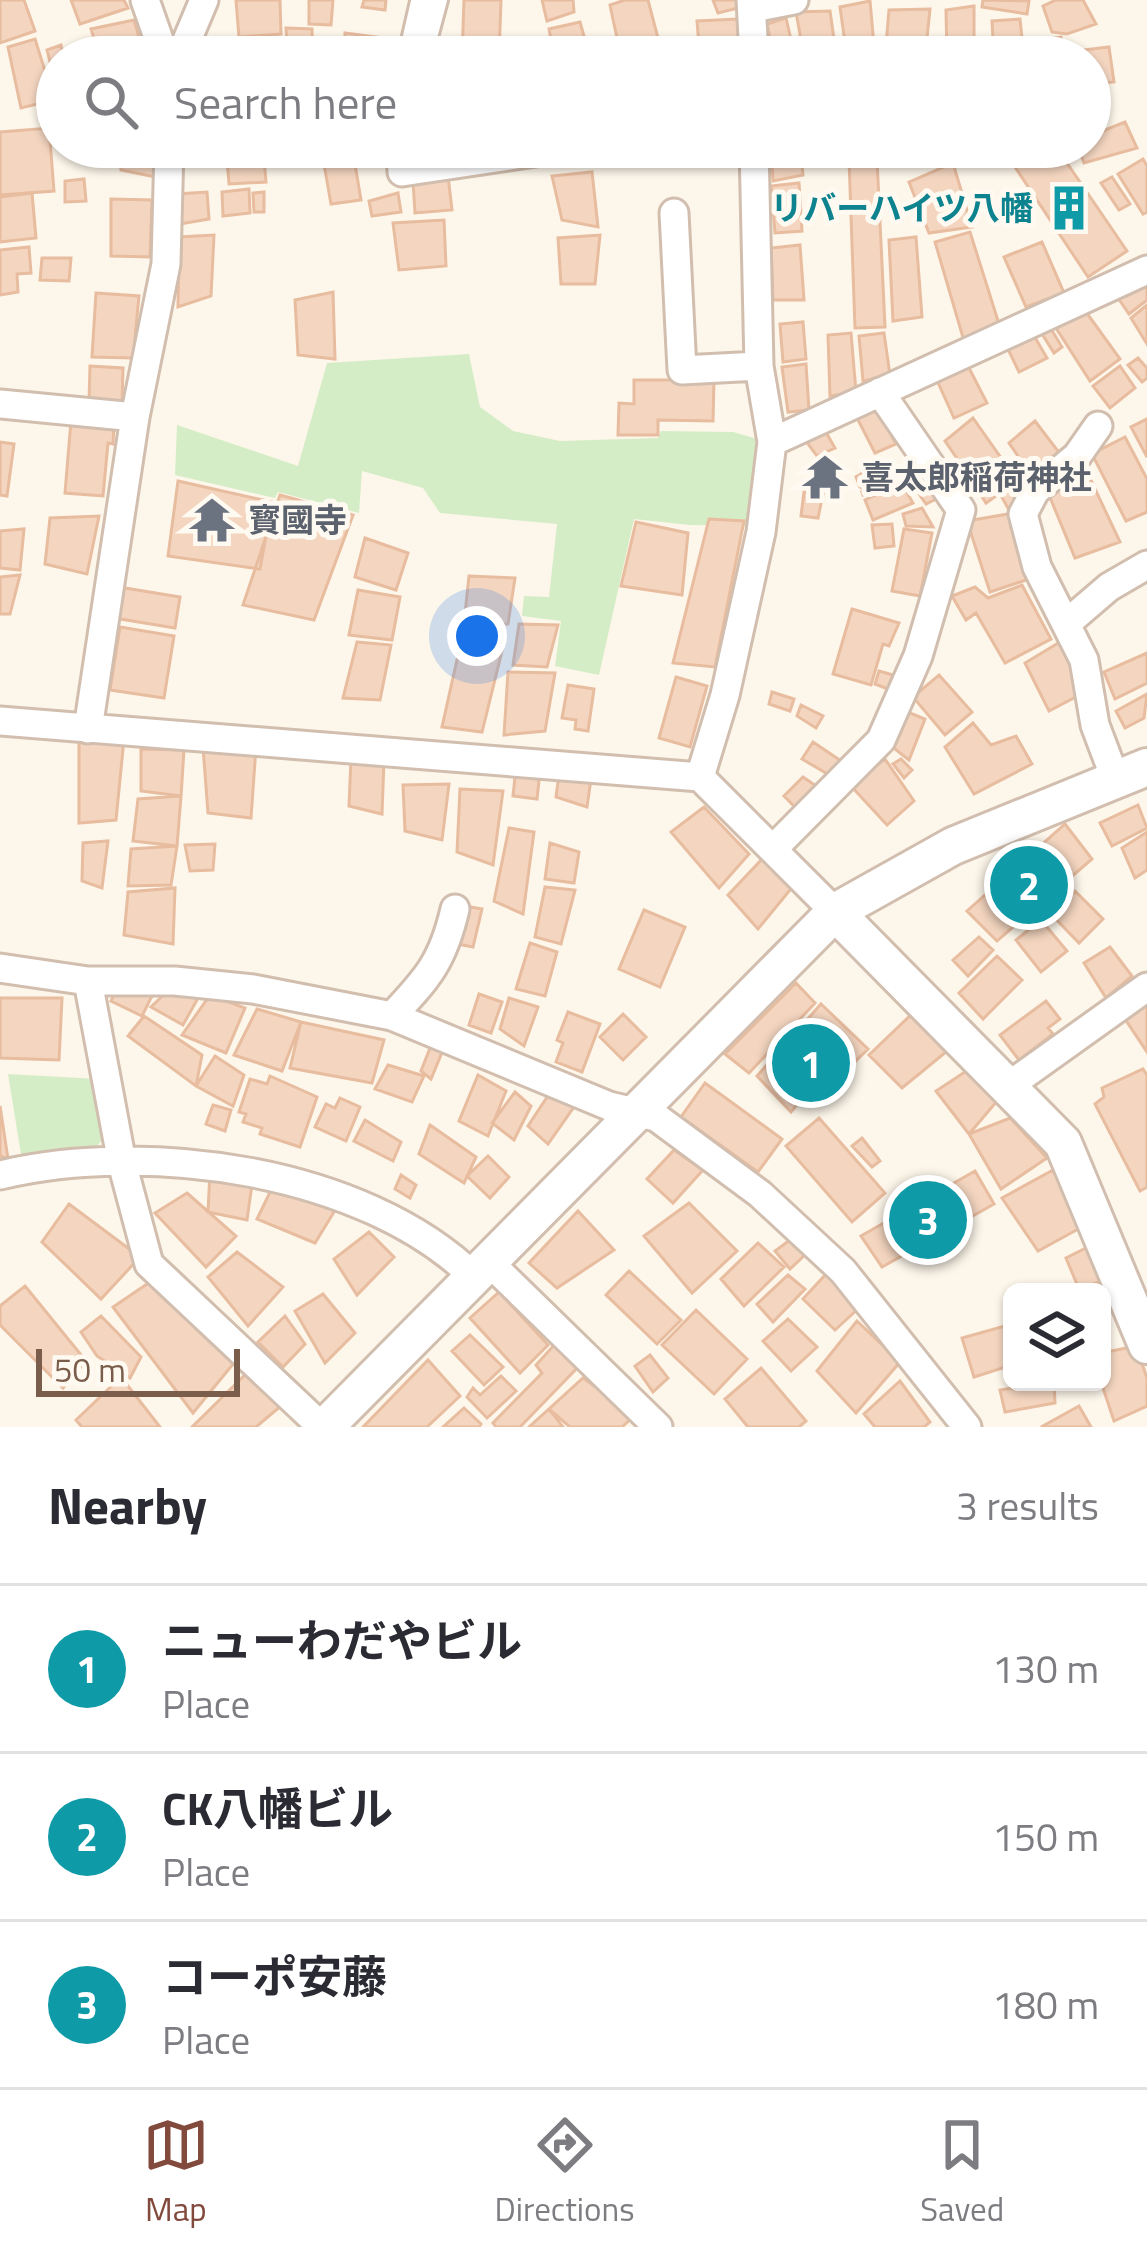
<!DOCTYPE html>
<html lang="en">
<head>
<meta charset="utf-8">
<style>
	:root { --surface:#fff; --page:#f7f7f7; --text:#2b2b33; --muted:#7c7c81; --line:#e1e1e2; --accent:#824a3d }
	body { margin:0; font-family:"Titillium Web","Noto Sans JP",sans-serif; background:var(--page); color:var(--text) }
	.controls { position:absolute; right:36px; bottom:36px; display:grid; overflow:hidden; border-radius:18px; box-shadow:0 3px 9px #0004 }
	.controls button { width:108px; height:108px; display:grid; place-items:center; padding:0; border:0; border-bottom:3px solid var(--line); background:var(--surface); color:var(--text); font:60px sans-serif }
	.scale { position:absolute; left:36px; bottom:30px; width:204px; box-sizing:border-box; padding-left:12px; border:6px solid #7b5d4b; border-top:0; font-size:33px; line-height:42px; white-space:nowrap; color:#7b5d4b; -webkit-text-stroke:9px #fffaf1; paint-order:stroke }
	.you { position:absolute; left:477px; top:636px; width:42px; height:42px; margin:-30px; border:9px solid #fff; border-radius:50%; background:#1a73e8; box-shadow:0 0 0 18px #1a73e833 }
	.badge { display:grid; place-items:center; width:78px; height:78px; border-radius:50%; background:var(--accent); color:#fff; font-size:39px; font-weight:700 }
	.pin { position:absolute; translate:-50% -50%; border:6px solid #fff; box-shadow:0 3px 12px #0006 }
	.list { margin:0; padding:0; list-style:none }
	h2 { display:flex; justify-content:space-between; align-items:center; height:156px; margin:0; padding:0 48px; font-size:51px }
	h2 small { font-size:39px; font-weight:400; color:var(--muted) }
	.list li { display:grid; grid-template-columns:78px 1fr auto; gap:36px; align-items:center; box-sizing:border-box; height:168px; padding:0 48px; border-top:3px solid var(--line) }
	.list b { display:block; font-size:45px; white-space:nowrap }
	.list p { margin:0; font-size:39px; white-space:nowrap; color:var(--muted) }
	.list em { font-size:39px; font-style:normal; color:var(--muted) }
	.icon { flex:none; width:66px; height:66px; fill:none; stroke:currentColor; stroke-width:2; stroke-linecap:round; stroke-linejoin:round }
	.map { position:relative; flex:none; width:1147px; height:1427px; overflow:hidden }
	.search { position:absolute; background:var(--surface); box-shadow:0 3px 9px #0004; left:36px; right:36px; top:36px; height:132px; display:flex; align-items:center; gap:30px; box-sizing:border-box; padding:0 42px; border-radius:66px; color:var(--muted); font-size:45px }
	.sheet { height:660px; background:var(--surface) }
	nav { display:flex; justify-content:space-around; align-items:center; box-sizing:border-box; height:168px; border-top:3px solid var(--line); background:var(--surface); font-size:33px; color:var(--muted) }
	nav a { display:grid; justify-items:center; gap:6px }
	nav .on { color:var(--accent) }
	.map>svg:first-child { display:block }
</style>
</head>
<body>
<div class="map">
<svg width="1147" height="1427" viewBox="0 0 1147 1427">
	<rect width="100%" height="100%" fill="#fdf6ea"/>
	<path fill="#d5edc6" d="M469,354L480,407L513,431L560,441L658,438L661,431L733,432L761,440L751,526L690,525L634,519L599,675L555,666L561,621L522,616L524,596L549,597L557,524L440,513L423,488L362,471L359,513L278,492L275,498L175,475L177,425L298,466L327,363Z
		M8,1074L98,1079L106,1135L93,1151L21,1154Z"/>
	<path fill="#f4d6c0" stroke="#e8bc9f" stroke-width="3" d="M0,0H24L35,31L0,43Z
		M71,0H124L128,8L80,24Z
		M236,0H280L281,34L239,37Z
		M309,0H333L331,25L309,24Z
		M364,0H386L385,10L362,7Z
		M464,0H501L499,57H462Z
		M542,0H573L574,12L547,21Z
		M625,0H648L663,57H621L610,5Z
		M713,0H739L742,7L718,13Z
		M983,0L1029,1L1027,14L982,7Z
		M1056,0H1083L1096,24L1067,34L1052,32L1043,6Z
		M870,1L875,56L847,57L840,7Z
		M974,6V57H947L946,10Z
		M930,9L925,57H885L889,10Z
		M830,11L836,53L804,57L796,12Z
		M786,18L795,57H774L767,24Z
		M738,19L741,57H700L697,21Z
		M1020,19L1024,57H994L992,21Z
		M134,20L145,57H100L91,29Z
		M580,22L587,47L554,56L549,29Z
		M286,28L312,29L313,57H288Z
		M345,33L392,39V57H344Z
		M1061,37L1064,57H1035L1033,42Z
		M35,39L54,100L21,108L8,47Z
		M61,45L64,57H57V89L47,50Z
		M1109,47L1114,82L1090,84V57H1084L1083,50Z
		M1095,100L1099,128L1090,130V101Z
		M1125,122L1137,148L1084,163L1078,147H1090V136Z
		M49,128L54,191L0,195V132Z
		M119,147H162L160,178L121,170Z
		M179,147H204L205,166H179Z
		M226,147H263L266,182L229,184Z
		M771,147H800L803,175L773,181Z
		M864,147H894V150L864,153Z
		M1037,147H1056L1127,251L1088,277L1013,164Z
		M354,158L361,200L331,204L324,164Z
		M849,159H877L885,327L855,328Z
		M1143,159L1147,166V212L1143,214L1118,174Z
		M953,163L972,227L929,233L909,182Z
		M592,172L598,227L562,220L552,176Z
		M448,176L452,210L415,213L413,181Z
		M1112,177L1130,204L1119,210L1101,183Z
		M84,179L86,201L65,202V181Z
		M799,183L802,231L775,233L771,186Z
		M249,189L250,213L223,216L222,192Z
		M207,192L209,219L180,224L177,194Z
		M264,192V212H254L253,193Z
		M32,193L36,238L0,242V197Z
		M398,193L401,212L372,216L369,201Z
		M111,199L152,200L150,257L111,256Z
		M444,220L446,266L399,270L393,223Z
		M970,232L999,324L964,341L935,242Z
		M214,235L211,296L178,307L179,237Z
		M600,235L595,284H561L558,238Z
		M916,237L922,317L893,321L889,240Z
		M1042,242L1064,293L1026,307L1004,257Z
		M800,245L804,300H773L771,248Z
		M29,247L31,273L17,274L18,292L0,295V250Z
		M42,258H71L69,281L40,280Z
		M1147,283V300L1129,314L1116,295Z
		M333,292L335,359L298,355L295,300Z
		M96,293L139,296L133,358L92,357Z
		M1147,305V344L1131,318Z
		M1086,312L1120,359L1090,381L1056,328Z
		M803,322L806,359L783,362L780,324Z
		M1048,324L1062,347L1054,353L1039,329Z
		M851,333L856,392L830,396L828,335Z
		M884,333L890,375L863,381L859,336Z
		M1033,334L1047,358L1019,372L1006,345Z
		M1138,358L1147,368V378L1142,382L1128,365Z
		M806,364L809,410L788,412L782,367Z
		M90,366L123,368L122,403H89Z
		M968,366L987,403L954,418L936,378Z
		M1120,366L1135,388L1110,408L1093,386Z
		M634,380H714L713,421L658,420V435H618L619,403L634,404Z
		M876,407L896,444L875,453L856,416Z
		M973,418L1006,465L976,486L945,441Z
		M1147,419V457L1131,427Z
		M71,421L114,425L113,444L108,443L103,496L65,493Z
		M1035,421L1064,459L1036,482L1009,443Z
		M823,427L835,448L817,456L802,436Z
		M1125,437L1147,479V512L1126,521L1092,454Z
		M0,442L14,444L7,496L0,495Z
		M1012,469L1029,493L1009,510L994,483Z
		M866,471L874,490L863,495L856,477Z
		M926,471L944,495L926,504L910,481Z
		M1088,474L1120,542L1075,558L1049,495Z
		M178,481L272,502L260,569L168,556Z
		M901,483L913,503L873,520L865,500Z
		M988,485L996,496L986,503L979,492Z
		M804,492L823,494L818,518L801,516Z
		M280,495L353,515L314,620L243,605Z
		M922,508L933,527L906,526L903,514Z
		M1008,514L1032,578L990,592L967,521Z
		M99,516L87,574L45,564L50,518Z
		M709,519L744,521L715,667L673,663Z
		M636,522L688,533L682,595L621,586Z
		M892,524L894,546L875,548L872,525Z
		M24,529L20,570L0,568V531Z
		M904,529L932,533L920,596L892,591Z
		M365,538L408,553L396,590L355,577Z
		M20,575L10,614H0V577Z
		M469,576L515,578L508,624L464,623Z
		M1022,585L1051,639L1005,663L976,613L966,620L952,596L975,587L988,598Z
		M119,587L180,597L175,628L114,618Z
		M358,590L400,597L392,640L349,635Z
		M852,609L899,623L889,646L883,644L871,685L833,674Z
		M519,624L558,625L547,667L513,665Z
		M120,627L174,636L164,698L110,690Z
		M505,639L482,732L442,727L461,642Z
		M1065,639L1085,692L1049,711L1025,663Z
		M357,642L391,645L380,700L343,698Z
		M1147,653V683L1115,699L1104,672Z
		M879,671L893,675L888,689L875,684Z
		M508,672L555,673L545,731L504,735Z
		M939,675L972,712L945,735L913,697Z
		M676,677L707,686L690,747L659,738Z
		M568,685L594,689L588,731L575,729L576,720L562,718Z
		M772,692L794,699L790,711L769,704Z
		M1147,694L1144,718L1125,728L1116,711Z
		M801,705L823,716L816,728L797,716Z
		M905,711L925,719L909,760L890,745Z
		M973,723L991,745L1016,736L1032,764L974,794L945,747Z
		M79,738L124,739L116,820L79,823Z
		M813,742L841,761L831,776L802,759Z
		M203,747H256L251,818L208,813Z
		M141,749L184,750L181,796L141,791Z
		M351,758L384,760L382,814L349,806Z
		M885,759L914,801L887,825L850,785Z
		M901,759L912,770L904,778L893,764Z
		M560,767L592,772L587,807L556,797Z
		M516,768L540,771L537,799L513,796Z
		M803,777L819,788L798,810L784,796Z
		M449,784L442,840L405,831L403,785Z
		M460,789L503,791L493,865L457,852Z
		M181,796L177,846L133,841L138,799Z
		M1138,805L1147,828L1112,846L1100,823Z
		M704,807L749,854L719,888L671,832Z
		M1065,824L1092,859L997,941L967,911Z
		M509,828L534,832L523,914L494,901Z
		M1147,832V870L1135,878L1122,848Z
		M108,841L102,888L82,881L83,843Z
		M550,843L579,852L574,883L545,879Z
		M215,844L213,870L190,871L185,845Z
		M177,846L171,885L128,886L131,849Z
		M765,856L794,885L758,929L728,895Z
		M545,887L575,890L561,944L535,937Z
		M175,888L173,944L124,935L128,892Z
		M1075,891L1103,919L1079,943L1051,914Z
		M459,905L482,909L473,947L452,943Z
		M644,910L685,927L660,987L619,969Z
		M1041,920L1067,951L1041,972L1016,940Z
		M979,937L993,950L968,976L953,960Z
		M530,943L557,952L545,996L516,989Z
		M1110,947L1132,976L1106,998L1084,963Z
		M997,956L1022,980L983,1019L959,993Z
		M796,983L815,1003L749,1073L725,1054Z
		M174,985L198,998L183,1025L151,1007Z
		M117,988L153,994L142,1016L111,1001Z
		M479,994L502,1002L491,1033L469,1025Z
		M210,995L245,1008L226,1053L182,1035Z
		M1147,996V1052L1121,1013Z
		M0,998H62L59,1060L0,1058Z
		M509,998L538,1007L524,1046L500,1029Z
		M1046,1001L1060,1019L1048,1028L1053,1034L1019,1060L1000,1035Z
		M821,1004L868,1049L829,1087L820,1077L791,1112L757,1076Z
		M257,1009L301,1022L282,1071L234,1055Z
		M917,1009L952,1047L902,1088L869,1055Z
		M568,1012L600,1024L582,1072L556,1062L563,1043L557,1040Z
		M623,1014L646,1037L623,1060L600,1037Z
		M144,1016L202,1055L196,1086L128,1036Z
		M301,1022L384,1040L372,1083L290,1068Z
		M432,1043L443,1050L431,1079L421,1071Z
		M215,1056L244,1075L233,1106L196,1086Z
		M977,1064L1003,1094L969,1134L936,1091Z
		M388,1065L424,1076L412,1102L375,1089Z
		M1143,1069L1147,1075V1187L1140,1191L1095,1104L1104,1097L1102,1088Z
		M478,1075L506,1091L488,1136L459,1121Z
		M270,1076L317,1097L300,1147L260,1134L262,1128L243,1122L246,1114L239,1112L250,1079L267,1084Z
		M705,1083L782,1139L758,1172L681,1117Z
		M553,1088L576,1104L548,1144L528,1126Z
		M515,1092L531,1106L514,1140L492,1123Z
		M340,1098L360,1107L346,1141L315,1127L326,1104L335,1108Z
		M213,1105L231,1110L225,1131L206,1124Z
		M0,1106L8,1159L0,1156Z
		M819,1118L885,1193L852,1222L786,1146Z
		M1010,1118L1047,1158L1001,1189L969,1134Z
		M365,1120L401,1142L393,1161L354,1141Z
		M430,1125L476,1157L464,1183L419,1154Z
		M862,1138L880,1161L872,1167L852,1146Z
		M674,1150L703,1170L673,1203L647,1179Z
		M488,1156L509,1177L490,1198L467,1176Z
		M1053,1170L1082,1227L1038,1251L1002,1198Z
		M975,1171L994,1204L882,1267L861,1236Z
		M210,1172L253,1177L247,1220L208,1212Z
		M401,1175L416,1185L410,1198L395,1189Z
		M275,1182L337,1207L315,1243L257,1219Z
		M187,1193L236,1236L206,1267L155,1213Z
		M689,1203L737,1251L692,1293L644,1236Z
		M69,1204L140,1257L101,1299L42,1242Z
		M578,1211L614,1250L557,1288L529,1263Z
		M369,1232L394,1257L357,1295L334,1259Z
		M794,1237L808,1252L790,1269L775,1251Z
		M758,1243L784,1267L744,1306L721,1279Z
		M1090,1246L1105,1280L1079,1289L1066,1258Z
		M237,1252L283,1287L248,1326L208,1277Z
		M629,1271L681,1320L657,1344L606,1295Z
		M827,1273L860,1307L835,1330L803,1299Z
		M788,1275L805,1289L773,1322L757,1304Z
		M153,1280L233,1364L193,1413L113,1307Z
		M25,1286L86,1361L63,1388L0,1325V1306Z
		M499,1292L548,1345L520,1373L470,1318Z
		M323,1294L355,1333L325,1363L295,1311Z
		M696,1310L747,1359L714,1394L662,1345Z
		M101,1316L141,1357L130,1378L97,1356L81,1332Z
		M285,1316L305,1344L283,1367L258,1342Z
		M788,1319L817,1347L791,1371L763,1341Z
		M857,1321L900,1362L856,1413L817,1371Z
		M1012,1324V1365L974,1377L962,1338Z
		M470,1335L503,1367L484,1385L452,1351Z
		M556,1343L580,1365L520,1427H496L493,1423L542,1373L536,1365Z
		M1136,1346L1147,1378V1406L1114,1421L1101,1382L1102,1353Z
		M650,1355L668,1378L653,1392L635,1366Z
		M428,1360L460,1396L427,1427H363Z
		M761,1368L806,1421L799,1427H748L725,1399Z
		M250,1370L282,1405L256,1427H192Z
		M501,1376L516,1391L487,1418L467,1397L473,1388L480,1395Z
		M121,1377L160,1427H82L76,1420Z
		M583,1378L635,1415L622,1427H570L549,1409Z
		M900,1381L930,1422L924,1427H875L864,1414Z
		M1054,1382L1055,1403L1005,1412L1000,1390Z
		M1079,1406L1091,1427H1041Z
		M464,1408L481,1424L479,1427H443Z
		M549,1409L563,1427H529Z"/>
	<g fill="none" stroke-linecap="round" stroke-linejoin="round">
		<g stroke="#d2beae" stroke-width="20">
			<path id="service" d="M429,41L440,0"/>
		</g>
		<g stroke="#d2beae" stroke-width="33">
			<path id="minor" d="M145,0L165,57
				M751,0L754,57
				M753,8L794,0
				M180,57L204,0
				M412,57L425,0
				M401,147L402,172L569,147
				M674,213L682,370L759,366
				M0,404L135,417
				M1098,426L1077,456L1035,491L1023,514L1037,567L1084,660L1095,725L1115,778
				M772,442L1147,270
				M1067,623L1109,587L1147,565
				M0,721L700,777L835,912
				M88,729L135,417L166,264L169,147
				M700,777L725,695L761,532L772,442L759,366L754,147
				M774,848L881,740L918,656L961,510L880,392
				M0,968L88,981H175L253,989L392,1016L609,1106L656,1117L760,1194L843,1271L967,1427
				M88,981L122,1163L149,1264L322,1427
				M392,1016C428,978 443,961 455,909
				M1007,1087L1147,987
				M0,1175C146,1140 363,1169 474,1277
				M489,1262L658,1427"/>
		</g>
		<g stroke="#d2beae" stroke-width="42">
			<path id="tertiary" d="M835,912L1063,1143L1147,1345
				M325,1427L835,912L953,846L1147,767"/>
		</g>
		<use href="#service" stroke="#fff" stroke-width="14"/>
		<use href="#minor" stroke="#fff" stroke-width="27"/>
		<use href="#tertiary" stroke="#fff" stroke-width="36"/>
	</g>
	<defs>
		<g id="building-bare" transform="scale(3.6)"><path d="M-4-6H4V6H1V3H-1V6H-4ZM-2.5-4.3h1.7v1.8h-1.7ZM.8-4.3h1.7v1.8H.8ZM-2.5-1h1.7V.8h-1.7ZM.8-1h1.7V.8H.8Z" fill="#0f9aa8" stroke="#fffaf1" stroke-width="2.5" paint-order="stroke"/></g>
		<g id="temple-bare" transform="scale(3.6)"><path d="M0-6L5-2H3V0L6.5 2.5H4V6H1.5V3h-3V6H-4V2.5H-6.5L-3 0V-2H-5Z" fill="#6b7280" stroke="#fffaf1" stroke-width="2.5" paint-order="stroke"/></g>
	</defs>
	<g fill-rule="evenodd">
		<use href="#building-bare" x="1069" y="208"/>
		<use href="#temple-bare" x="825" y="477"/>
		<use href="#temple-bare" x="212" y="520"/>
	</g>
	<g text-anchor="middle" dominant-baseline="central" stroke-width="10" stroke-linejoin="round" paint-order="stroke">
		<g font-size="33" font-weight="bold" fill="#0d838f" stroke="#fffaf1" text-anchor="end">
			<text x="1033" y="208">リバーハイツ八幡</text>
		</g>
		<g font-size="33" font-weight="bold" fill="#5b616d" stroke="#fffaf1" text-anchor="start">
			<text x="861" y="477">喜太郎稲荷神社</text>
			<text x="248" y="520">寳國寺</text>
		</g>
	</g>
</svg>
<div class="controls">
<button><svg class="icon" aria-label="layers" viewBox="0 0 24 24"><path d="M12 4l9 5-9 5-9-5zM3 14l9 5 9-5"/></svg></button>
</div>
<div class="scale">50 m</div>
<div class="you"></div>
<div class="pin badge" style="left:811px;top:1063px;background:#0f9aa8">1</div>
<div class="pin badge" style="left:1029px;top:885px;background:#0f9aa8">2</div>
<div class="pin badge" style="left:928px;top:1220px;background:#0f9aa8">3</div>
<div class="search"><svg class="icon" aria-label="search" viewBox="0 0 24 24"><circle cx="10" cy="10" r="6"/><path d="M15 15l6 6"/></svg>Search here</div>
</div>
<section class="sheet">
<h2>Nearby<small>3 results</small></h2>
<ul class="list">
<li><span class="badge" style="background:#0f9aa8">1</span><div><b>ニューわだやビル</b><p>Place</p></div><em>130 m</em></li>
<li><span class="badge" style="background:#0f9aa8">2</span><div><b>CK八幡ビル</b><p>Place</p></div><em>150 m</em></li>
<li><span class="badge" style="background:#0f9aa8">3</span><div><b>コーポ安藤</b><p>Place</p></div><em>180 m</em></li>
</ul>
</section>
<nav>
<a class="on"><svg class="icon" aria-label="map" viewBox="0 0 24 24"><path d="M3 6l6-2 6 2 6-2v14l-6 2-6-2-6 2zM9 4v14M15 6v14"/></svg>Map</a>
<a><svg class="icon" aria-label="directions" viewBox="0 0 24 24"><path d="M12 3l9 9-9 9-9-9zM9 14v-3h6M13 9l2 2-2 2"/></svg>Directions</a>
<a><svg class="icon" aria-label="saved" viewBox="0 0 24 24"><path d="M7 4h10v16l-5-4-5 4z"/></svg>Saved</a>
</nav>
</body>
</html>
